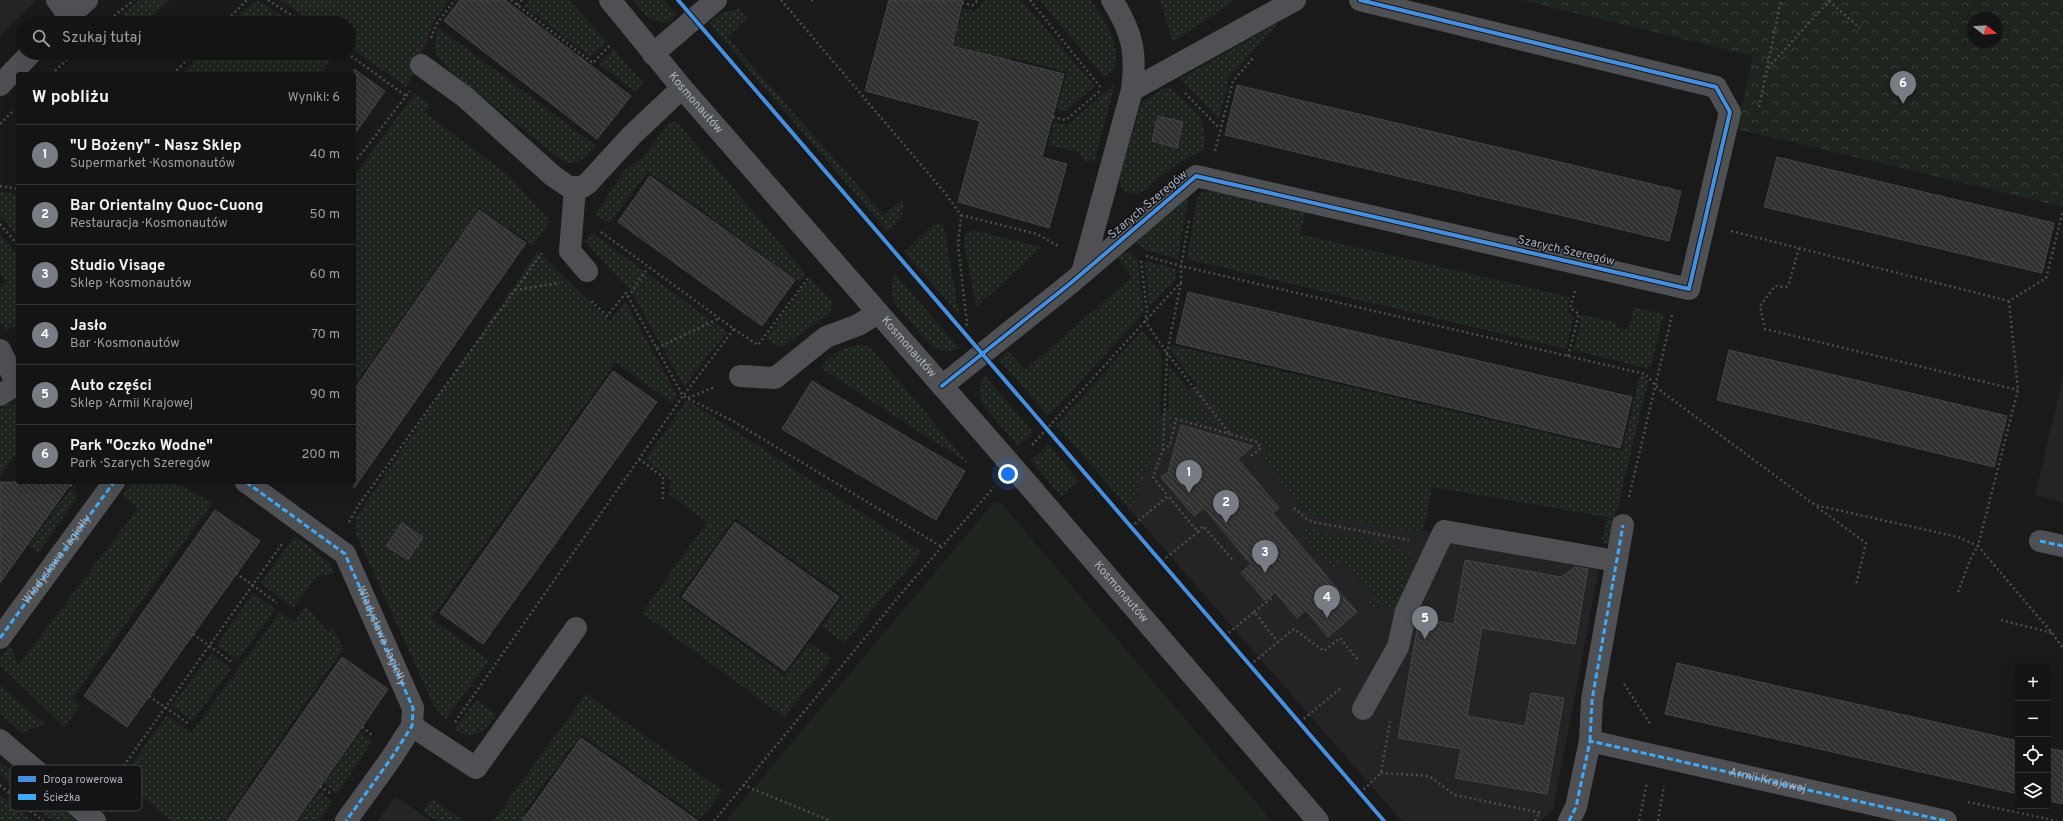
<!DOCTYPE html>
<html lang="pl">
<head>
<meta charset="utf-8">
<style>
	:root { --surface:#141414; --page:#1d1d1d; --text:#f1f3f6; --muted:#9d9ea0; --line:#333334; --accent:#787c84 }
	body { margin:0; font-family:Overpass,sans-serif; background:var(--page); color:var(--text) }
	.controls { position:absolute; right:12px; bottom:12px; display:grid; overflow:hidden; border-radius:4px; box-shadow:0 4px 16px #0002 }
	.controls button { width:36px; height:36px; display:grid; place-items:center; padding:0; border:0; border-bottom:1px solid var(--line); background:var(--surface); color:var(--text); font:20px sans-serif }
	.compass { position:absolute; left:1967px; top:12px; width:36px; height:36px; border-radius:50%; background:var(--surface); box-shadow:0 4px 16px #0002; rotate:107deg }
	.you { position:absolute; left:1008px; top:474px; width:14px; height:14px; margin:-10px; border:3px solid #fff; border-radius:50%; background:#1a73e8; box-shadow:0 0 0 6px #1a73e833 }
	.badge { display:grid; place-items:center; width:26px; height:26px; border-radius:50%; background:var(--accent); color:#fff; font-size:13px; font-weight:700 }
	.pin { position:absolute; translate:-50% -33px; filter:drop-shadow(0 1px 2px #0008) }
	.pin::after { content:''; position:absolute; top:21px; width:14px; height:12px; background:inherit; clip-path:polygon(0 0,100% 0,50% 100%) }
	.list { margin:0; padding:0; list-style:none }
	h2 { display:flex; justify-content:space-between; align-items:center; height:52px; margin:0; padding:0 16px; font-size:17px }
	h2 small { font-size:13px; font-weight:400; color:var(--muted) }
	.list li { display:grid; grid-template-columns:26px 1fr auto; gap:12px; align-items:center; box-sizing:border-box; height:60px; padding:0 16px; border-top:1px solid var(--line) }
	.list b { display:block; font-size:15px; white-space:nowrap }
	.list p { margin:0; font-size:13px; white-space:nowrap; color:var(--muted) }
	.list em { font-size:13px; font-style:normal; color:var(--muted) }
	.icon { flex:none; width:22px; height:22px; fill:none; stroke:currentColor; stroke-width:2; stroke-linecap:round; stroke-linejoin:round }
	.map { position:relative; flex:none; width:2063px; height:821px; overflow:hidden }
	.search { position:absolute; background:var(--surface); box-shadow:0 4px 16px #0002; left:16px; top:16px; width:340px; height:44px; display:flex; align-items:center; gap:10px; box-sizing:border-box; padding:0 14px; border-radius:22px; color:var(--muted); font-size:15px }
	.panel { position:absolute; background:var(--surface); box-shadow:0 4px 16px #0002; left:16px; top:72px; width:340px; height:412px; border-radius:4px }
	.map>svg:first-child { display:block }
</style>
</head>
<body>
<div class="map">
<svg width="2063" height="821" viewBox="0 0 2063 821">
	<defs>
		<pattern id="grass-dots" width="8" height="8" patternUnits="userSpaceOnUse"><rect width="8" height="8" fill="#1e251e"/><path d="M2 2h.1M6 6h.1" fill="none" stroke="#3c423d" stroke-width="1.8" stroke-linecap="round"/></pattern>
		<pattern id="park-crowns" width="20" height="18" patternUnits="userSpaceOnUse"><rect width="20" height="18" fill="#1e251e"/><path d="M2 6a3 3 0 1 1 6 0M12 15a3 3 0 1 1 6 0" fill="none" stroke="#3c423d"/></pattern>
		<pattern id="building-back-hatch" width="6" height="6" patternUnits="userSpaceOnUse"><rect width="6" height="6" fill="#323233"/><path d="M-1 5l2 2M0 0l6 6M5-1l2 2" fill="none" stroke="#4d4d4f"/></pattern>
	</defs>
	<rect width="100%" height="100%" fill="#1a1a1b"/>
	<path fill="#242427" d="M0,0H37L0,36Z
		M1216,367L1351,517L1600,564L1553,810L1540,821H1402L1096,471Z
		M2063,377V502L2035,495Z
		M396,797L432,821H377Z"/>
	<path fill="url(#grass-dots)" d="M140,0H169L146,23H132L123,14Z
		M279,0H450L434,21L413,76L406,87L349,46V23H315Z
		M529,0H569L607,42L591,57L524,6Z
		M633,0H664L676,14L671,21C651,25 645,14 633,0Z
		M986,0H1021L1095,86L1066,111L1057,109L1067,72L1010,57L1000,93L965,84L974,51L953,45L963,8L974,11Z
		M1040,0H1090C1102,14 1124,49 1113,69C1111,72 1107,75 1104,77Z
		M1160,0H1235L1173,42Z
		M259,1L293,23H231L251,3Z
		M739,9L747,18L727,37L884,215L903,199C905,215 899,222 887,231L709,23L721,13Z
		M1278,23L1229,78L1219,119L1180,79Z
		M439,28L595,145C584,158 576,170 559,158L449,70C435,54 431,49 439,28Z
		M613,49L643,83L636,92L599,64Z
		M201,53H336L321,74H181Z
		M1115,83L1095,160L1085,162L1079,152L1048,145L1054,122L1067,126Z
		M1165,88H1171C1193,111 1209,116 1204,151C1180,158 1161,177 1141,193C1128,195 1121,192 1119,179L1141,103Z
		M415,93L430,104L424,112L509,176L550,221L533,245L479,208L354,386V176Z
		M677,122L806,274L800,282L648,171L609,223L595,215L624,171L642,158L669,123Z
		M1210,191L1222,192L1306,211L1300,234L1570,297L1567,311L1574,317L1566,349L1187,259L1197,199L1202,192Z
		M0,192L18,194V237L0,215Z
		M1189,194L1178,259L1143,249L1137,242Z
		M940,223L944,227L959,314L904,252L934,224Z
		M972,230L1042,247L976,307L964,242L965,235Z
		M592,233L727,332L684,386L631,291L585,241Z
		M0,234L18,255V325L6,330L0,322V284L5,281L0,272Z
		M538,251L609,321L625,302L677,395L672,403L616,362L431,619L489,660L446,719L434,706L356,534L355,526L357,516Z
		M1130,252L1138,261L1144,313L1048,416L999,360L1007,350L1025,370L1132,277L1116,256Z
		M1145,261L1176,269V279L1149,307Z
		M895,274L960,349L945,351L932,347L895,304L891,289Z
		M810,278L833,303L830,312L781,348L766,339Z
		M1634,307L1664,314L1651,365L1646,368L1574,350L1582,314L1617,323L1616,327L1628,330Z
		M1142,331L1161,353L1162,360L1159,440V448L1152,456L1131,510L1056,425Z
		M863,345L871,348L969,464L821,368C833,352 843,347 863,345Z
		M1171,345L1622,451L1640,375L1646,377L1648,382L1609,542L1605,544L1602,539L1607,517L1432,487L1427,516L1421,534L1352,521L1319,518L1304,510L1261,457L1268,451L1259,440L1233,432L1170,350Z
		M1169,366L1221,430L1175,415L1168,439Z
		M985,376L1033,432L1018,446L983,405L979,388Z
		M18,398V451L0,476V427L2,425L0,421V409Z
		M687,400L922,552L844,643L822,626L843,596L735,518L678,597L785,676L809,643L832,658L784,717L642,613L707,522L669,494L671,480L645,460Z
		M1048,445L1079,481L1061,496L1031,461Z
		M131,482H175L212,503L72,699L80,706L64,727L0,665V659L10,644L18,666L138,508L121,495Z
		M70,489L78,496L38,553L29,545Z
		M1296,526L1334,534L1384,541L1411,554L1401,596L1394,611L1384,602L1376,609L1368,602L1375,596L1342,560L1331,569Z
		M295,536L329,562L334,573L317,576L293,608L261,583Z
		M253,593L275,609L238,660L217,645Z
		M306,606L328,632L333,628L343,649L224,821H171L122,778L167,715L191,733L280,612L294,622Z
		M211,653L231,669L193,721L172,706Z
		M0,685L44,724L22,733L0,713Z
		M586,694L723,791L700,819L581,734L524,812L536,821H493Z
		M476,700L497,714C486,729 474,743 454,729Z
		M361,732L372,741L337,794L324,783Z
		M0,763L26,777L77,821H52L0,775Z
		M319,791L332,801L319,821H298Z
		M0,795L33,821H0Z
		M432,799L464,821H437L423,812Z"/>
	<path fill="url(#park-crowns)" fill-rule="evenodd" d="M1521,0H2063V207L1737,129L1753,56ZM1973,18H1997V42H1973Z"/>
	<path fill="#1e251e" d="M995,501L1002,504L1272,821H726Z"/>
	<path fill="url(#building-back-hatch)" stroke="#434447" d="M460,0H505L631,96L597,139L444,21Z
		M889,0H963L952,46L1064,74L1042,157L1067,164L1049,228L958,202L980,121L865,91Z
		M354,69L385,91L354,135Z
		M1237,85L1681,191L1669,241L1225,135Z
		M1158,116L1183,122L1177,148L1152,141Z
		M1777,157L2054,223L2042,273L1764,207Z
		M650,176L795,280L762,326L618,222Z
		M479,210L526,243L354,488V390Z
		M1188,292L1632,397L1620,448L1176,343Z
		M1729,350L2007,416L1994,467L1717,400Z
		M613,371L657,402L483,644L440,613Z
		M812,381L965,471L936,520L782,429Z
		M1181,425L1253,446L1238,459L1279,508L1273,513L1357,612L1328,637L1306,610L1297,618L1275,592L1265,600L1241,573L1251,564L1204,508L1194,516L1161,477L1168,472Z
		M0,482H72L0,583Z
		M215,510L260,541L127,727L84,696Z
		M735,522L839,597L785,671L682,597Z
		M402,523L423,537L408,560L386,546Z
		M1465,560L1561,577L1575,567L1588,569L1575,644L1482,628L1467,716L1525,726L1531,693L1564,698L1547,794L1455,778L1461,749L1398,738L1419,618L1454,624Z
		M342,657L388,689L362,727L296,821H227Z
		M1677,663L2018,741V794L1665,714Z
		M581,738L698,821H522Z
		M2048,748L2063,751V804L2048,801Z"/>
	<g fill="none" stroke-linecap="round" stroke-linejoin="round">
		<path stroke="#4a4c4e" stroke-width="2.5" stroke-dasharray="2 3" stroke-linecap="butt" d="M268,0L304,23
			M511,0L593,63L611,44
			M781,0L945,193L961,215L958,244L967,324L961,330
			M811,0H815
			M1030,0L1102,89
			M1829,1L1860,28
			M962,3L973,5L978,0
			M517,5L522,0
			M110,19L134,0
			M224,23L247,0
			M431,38L437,23L455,0
			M347,53L406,96
			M1768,68L1830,0
			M55,71L74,53
			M173,74L194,53
			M1185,93L1220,129
			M1759,107L1781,0
			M1053,117L1066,120L1101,90
			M0,124L13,111
			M1215,151L1233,81L1254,57
			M354,163L410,91
			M0,186L18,189
			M961,215L1037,234L1060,247
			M0,224L18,245
			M1731,231L2009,301L2046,278L2063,211
			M601,232L734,329L683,396L733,421L942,547
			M1799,248L1789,283L1786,287L1775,286L1760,306L1765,329L2018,390
			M1146,256L1181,266L1189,221
			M1141,261L1147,311L1145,321L1167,353L1163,450L1153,477L1168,496
			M1181,283L1167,353L1230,434L1257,442L1261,448L1251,456
			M515,290L560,283
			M628,297L648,268
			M2009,301L2018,390L1978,546L2052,633L2063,648
			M734,329L758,345L809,277
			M657,348L720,318
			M1568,356L1579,314L1570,308L1575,291
			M688,398L715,387
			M1032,445L1181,282V266L1645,374L1662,392L1815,505L1958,537L1978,546L1971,558L1958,592
			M1163,450L1170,445L1176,419L1230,434
			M639,459L663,477V499
			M70,485L75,488
			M1629,497L1672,315
			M1817,507L1866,543L1856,585
			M1294,508L1307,519L1313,522L1409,540
			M349,522L358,506L542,253
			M1131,527L1168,496L1198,532L1203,526L1233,560
			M1162,561L1198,532
			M236,573L277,603
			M1254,612L1271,598L1270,596
			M2001,620L2052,633
			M193,634L233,663
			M1225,636L1254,612L1278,642
			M1250,665L1294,629L1324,651L1340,638L1358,660
			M1624,684L1651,725
			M149,696L189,724
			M455,722L683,396L626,293L607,316L589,299
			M1300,722L1341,688
			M362,727L373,736
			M1381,773L1429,776L1455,795L1542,813
			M115,778L282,544
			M0,785L43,821
			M743,785L831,821
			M320,786L331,794
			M1360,793L1381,773L1390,721
			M1968,802L2057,821
			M714,821L906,588L994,487
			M1535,821L1540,812
			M1639,821L1647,782
			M1658,821L1664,786"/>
		<g stroke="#4e5054" stroke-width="22">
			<path d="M57,0L69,16"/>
			<path id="s1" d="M610,0L682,88L1013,467L1318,821"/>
			<path d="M62,23L87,0"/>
			<path d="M653,54L716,0"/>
			<path d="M421,65L465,97L553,176L569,187H582L588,183L632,135L682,88"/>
			<path d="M0,85L31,53"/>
			<path d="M1132,90L1295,0"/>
			<path d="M575,188L570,251L587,271"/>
			<path d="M1082,273L1132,90C1137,52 1132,32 1112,0"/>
			<path d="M0,350L17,384L0,395"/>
			<path d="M740,376L775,378L826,337L858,325L878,313"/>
			<path d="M942,386L1072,282L1196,176L1689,289L1730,112L1716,87L1360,0"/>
			<path d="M246,482L345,554L413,708L412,726L390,760L346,821"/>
			<path d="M2040,541L2063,546"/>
			<path d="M0,638L114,482"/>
			<path d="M1363,709L1398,647L1406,611L1444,531L1616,561"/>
			<path d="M412,726L476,768L576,628"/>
			<path d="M0,740L95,821"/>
			<path d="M1590,741L1592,700L1623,525"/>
			<path d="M1569,821L1576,807L1590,741L1946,821"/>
		</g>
		<g stroke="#3fa9f5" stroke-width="3" stroke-dasharray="6 3" stroke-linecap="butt">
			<path id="s2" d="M246,482L345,554L413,708L412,726L390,760L346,821"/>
			<path d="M2040,541L2063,546"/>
			<path id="s3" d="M0,638L114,482"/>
			<path d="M1590,741L1592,700L1623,525"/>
			<path id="s4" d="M1569,821L1576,807L1590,741L1946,821"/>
		</g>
		<g stroke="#141417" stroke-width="6">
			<path id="cycleway" d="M678,0L1384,821
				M942,386L1072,282L1196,176L1689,289L1730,112L1716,87L1360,0"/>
		</g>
		<use href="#cycleway" stroke="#468fdf" stroke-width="4"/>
	</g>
	<g text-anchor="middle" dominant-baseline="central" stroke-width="3" stroke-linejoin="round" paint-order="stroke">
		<g font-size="12" fill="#abb1bc" stroke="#141417">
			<text stroke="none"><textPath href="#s1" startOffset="134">Kosmonautów</textPath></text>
			<text transform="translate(1148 205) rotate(-40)">Szarych Szeregów</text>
			<text transform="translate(1566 251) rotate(13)">Szarych Szeregów</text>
			<text stroke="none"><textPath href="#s1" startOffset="458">Kosmonautów</textPath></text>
			<text stroke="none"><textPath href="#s3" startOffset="97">Władysława Jagiełły</textPath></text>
			<text stroke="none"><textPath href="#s1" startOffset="782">Kosmonautów</textPath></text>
			<text stroke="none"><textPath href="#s2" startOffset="212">Władysława Jagiełły</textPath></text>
			<text stroke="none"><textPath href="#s4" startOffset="265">Armii Krajowej</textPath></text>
		</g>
	</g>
	<rect x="10" y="765" width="132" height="46" rx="6" fill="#141417" stroke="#414349" stroke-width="1"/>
	<rect x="18" y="776" width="18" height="6" fill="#468fdf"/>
	<rect x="18" y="794" width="18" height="6" fill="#3fa9f5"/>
	<g font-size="11" fill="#abb1bc">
		<text x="43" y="783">Droga rowerowa</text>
		<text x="43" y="801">Ścieżka</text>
	</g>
</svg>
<div class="controls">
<button>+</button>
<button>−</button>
<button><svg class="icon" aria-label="locate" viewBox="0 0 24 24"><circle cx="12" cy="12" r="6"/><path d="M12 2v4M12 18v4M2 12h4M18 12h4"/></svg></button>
<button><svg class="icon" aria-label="layers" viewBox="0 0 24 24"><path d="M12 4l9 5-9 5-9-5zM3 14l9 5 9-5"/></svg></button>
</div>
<svg class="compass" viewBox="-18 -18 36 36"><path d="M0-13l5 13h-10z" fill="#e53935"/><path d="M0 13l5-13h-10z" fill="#9d9ea0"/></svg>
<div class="you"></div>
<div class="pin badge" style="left:1189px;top:493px">1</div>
<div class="pin badge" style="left:1226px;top:523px">2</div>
<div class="pin badge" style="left:1265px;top:573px">3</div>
<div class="pin badge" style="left:1327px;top:618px">4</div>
<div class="pin badge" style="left:1425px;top:639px">5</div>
<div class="pin badge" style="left:1903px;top:104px">6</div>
<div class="search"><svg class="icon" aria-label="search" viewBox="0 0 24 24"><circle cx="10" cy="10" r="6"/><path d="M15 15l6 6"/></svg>Szukaj tutaj</div>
<section class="panel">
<h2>W pobliżu<small>Wyniki: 6</small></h2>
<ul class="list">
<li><span class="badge">1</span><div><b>&quot;U Bożeny&quot; - Nasz Sklep</b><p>Supermarket · Kosmonautów</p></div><em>40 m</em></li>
<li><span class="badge">2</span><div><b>Bar Orientalny Quoc-Cuong</b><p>Restauracja · Kosmonautów</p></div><em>50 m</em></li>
<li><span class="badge">3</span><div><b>Studio Visage</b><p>Sklep · Kosmonautów</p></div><em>60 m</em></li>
<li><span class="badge">4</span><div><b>Jasło</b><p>Bar · Kosmonautów</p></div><em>70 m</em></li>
<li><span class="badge">5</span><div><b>Auto części</b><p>Sklep · Armii Krajowej</p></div><em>90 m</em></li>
<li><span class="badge">6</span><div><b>Park &quot;Oczko Wodne&quot;</b><p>Park · Szarych Szeregów</p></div><em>200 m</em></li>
</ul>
</section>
</div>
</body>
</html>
